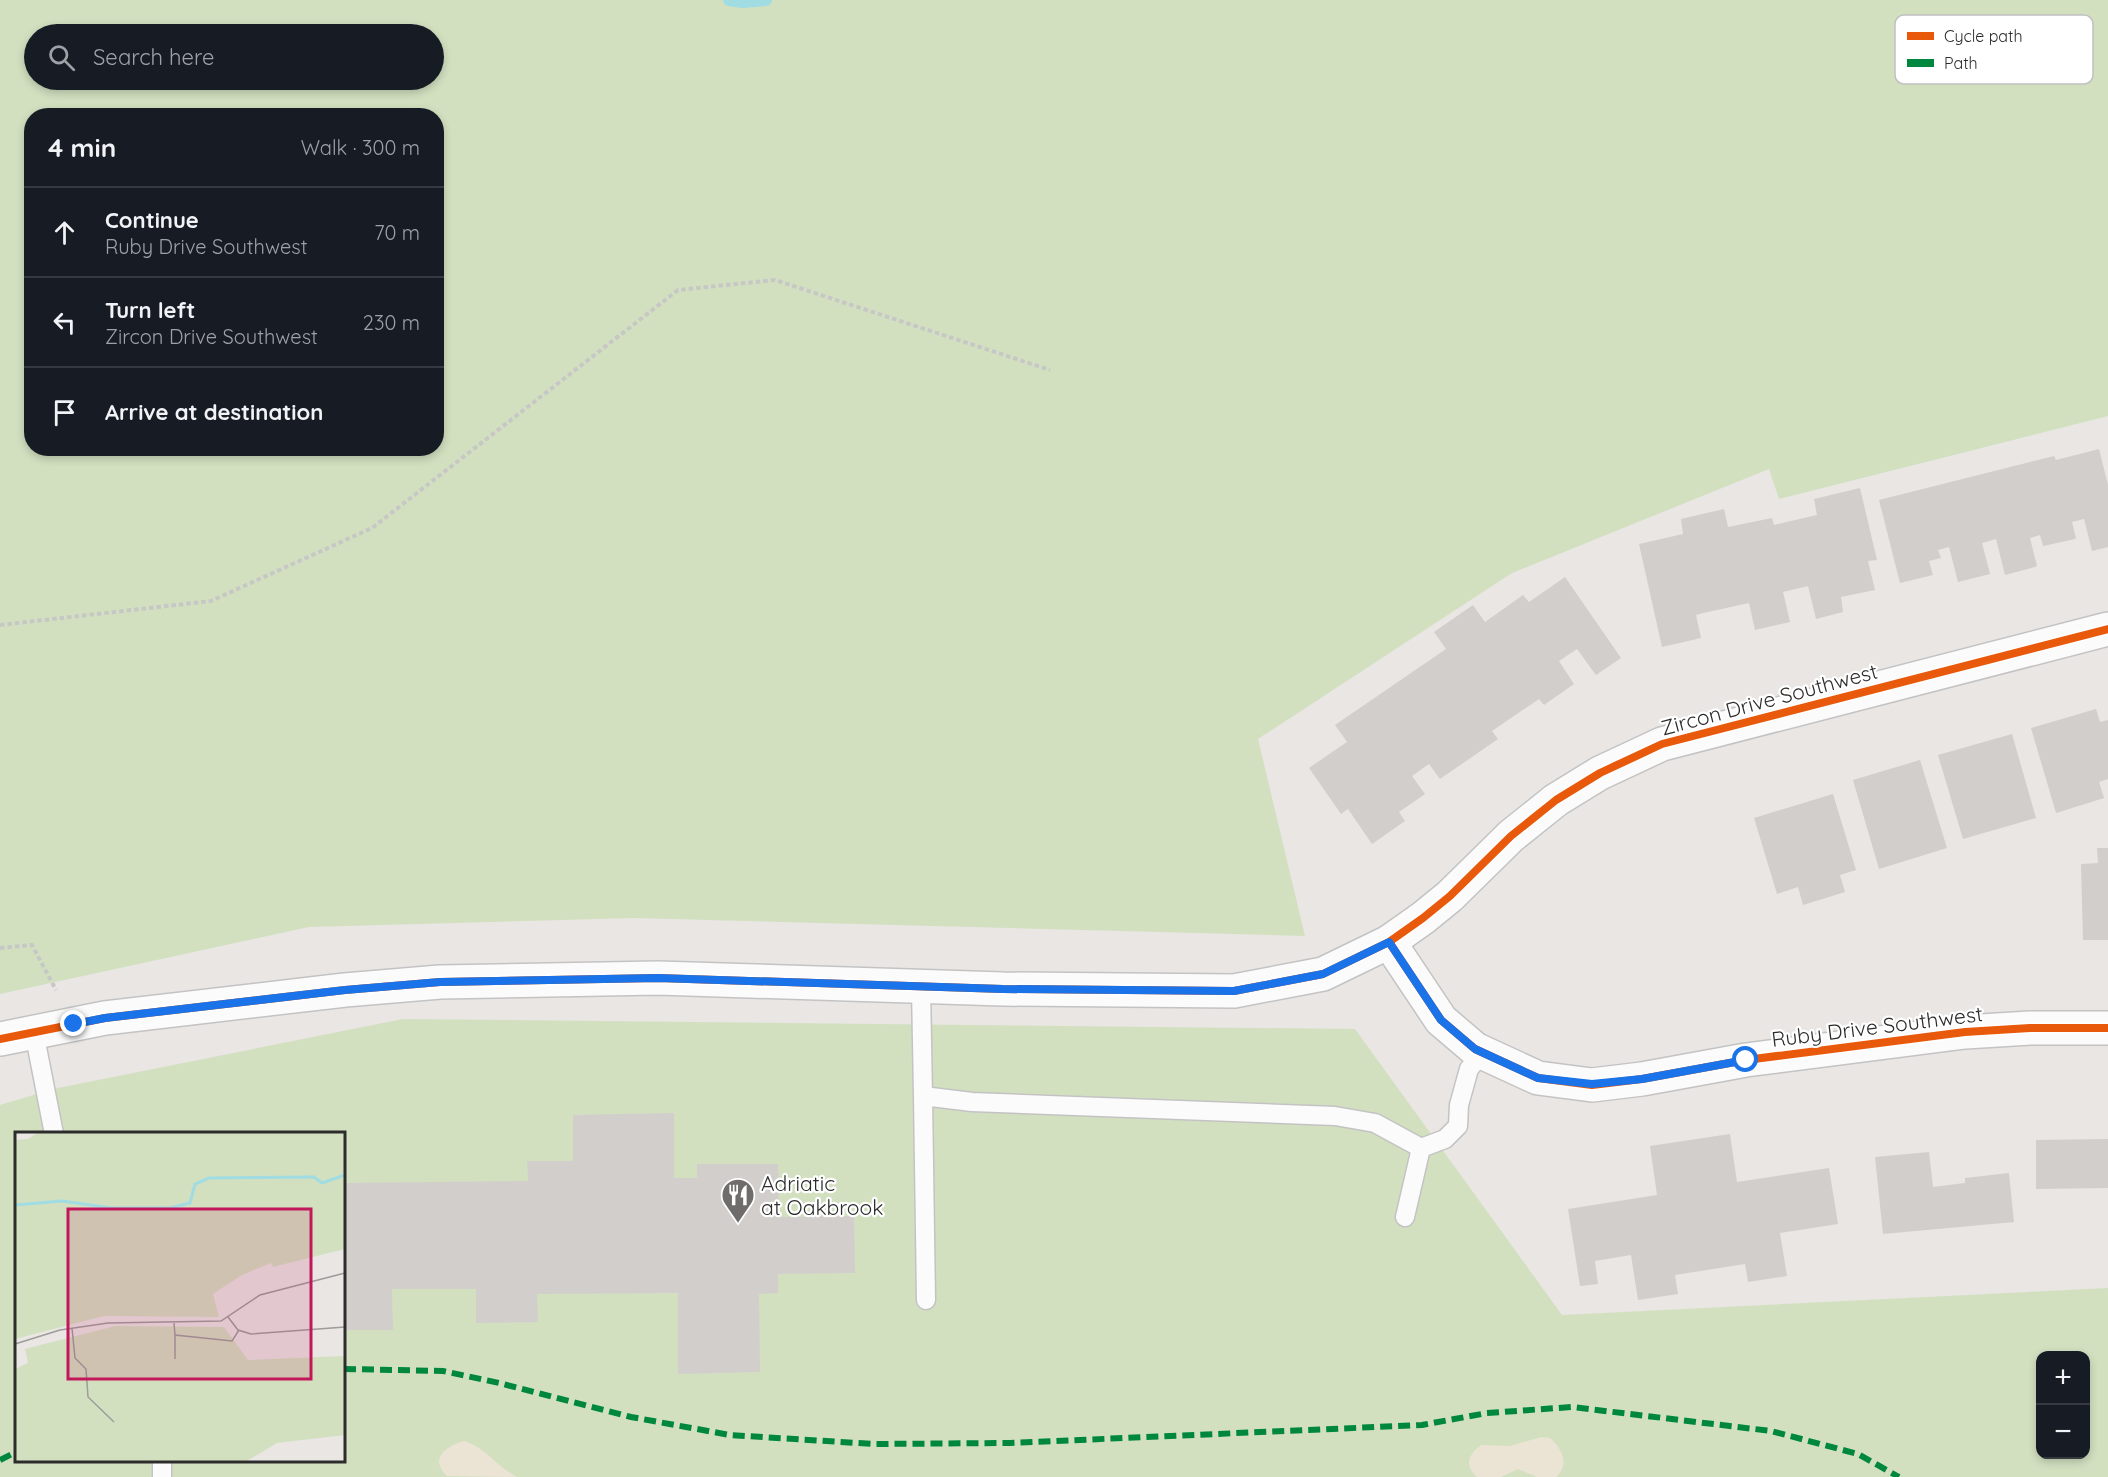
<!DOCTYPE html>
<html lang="en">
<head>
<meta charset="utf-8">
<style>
	:root { --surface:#171b24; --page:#20242c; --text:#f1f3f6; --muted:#9ea1a6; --line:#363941 }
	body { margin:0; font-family:Quicksand,sans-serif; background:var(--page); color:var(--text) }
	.controls { position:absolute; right:18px; bottom:18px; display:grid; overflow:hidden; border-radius:12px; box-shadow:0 3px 9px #0003 }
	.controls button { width:54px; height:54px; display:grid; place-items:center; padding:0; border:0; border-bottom:2px solid var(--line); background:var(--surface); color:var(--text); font:30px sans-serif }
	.stop { position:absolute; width:18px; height:18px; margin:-14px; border:4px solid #1a73e8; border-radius:50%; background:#fff }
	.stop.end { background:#1a73e8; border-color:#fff; box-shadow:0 2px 6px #0008 }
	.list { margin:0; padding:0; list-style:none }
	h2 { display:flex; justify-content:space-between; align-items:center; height:78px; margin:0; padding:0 24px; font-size:26px }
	h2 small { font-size:20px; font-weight:400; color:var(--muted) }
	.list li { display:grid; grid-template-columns:39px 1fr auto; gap:18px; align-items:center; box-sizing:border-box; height:90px; padding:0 24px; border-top:2px solid var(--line) }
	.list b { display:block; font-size:22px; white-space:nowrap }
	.list p { margin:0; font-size:20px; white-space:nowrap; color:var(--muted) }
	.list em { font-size:20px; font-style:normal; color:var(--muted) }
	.icon { flex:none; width:33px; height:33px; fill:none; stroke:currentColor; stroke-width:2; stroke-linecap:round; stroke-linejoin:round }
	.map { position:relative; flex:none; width:2108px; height:1477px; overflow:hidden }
	.search { position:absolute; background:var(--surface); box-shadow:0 3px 9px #0003; left:24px; top:24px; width:420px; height:66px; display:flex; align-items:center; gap:15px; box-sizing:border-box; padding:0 21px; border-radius:33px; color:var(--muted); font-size:22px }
	.panel { position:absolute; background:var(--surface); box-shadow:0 3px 9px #0003; left:24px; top:108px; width:420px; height:348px; border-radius:24px }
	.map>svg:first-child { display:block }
</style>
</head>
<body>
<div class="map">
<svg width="2108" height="1477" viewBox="0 0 2108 1477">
	<rect width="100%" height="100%" fill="#e9e6e3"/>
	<path fill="#d2e0c0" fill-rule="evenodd" d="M0,0H2108V416L1779,499L1769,469L1512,573L1258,739L1305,936L634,918L309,927L0,994ZM34,34H434V80H34ZM32,116H436V448H32Z
		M403,1019L1355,1029L1562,1315L2108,1288V1477H0V1105L53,1089ZM16,1134H344V1460H16ZM2040,1356H2086V1454H2040Z"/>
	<path fill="#ebe3d4" d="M1541,1437L1550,1438C1562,1448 1570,1465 1556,1477H1537L1518,1469L1501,1477H1477C1464,1465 1468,1455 1481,1445L1510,1446Z
		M464,1441C485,1447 497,1467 517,1477L447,1476C428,1458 447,1446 464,1441Z"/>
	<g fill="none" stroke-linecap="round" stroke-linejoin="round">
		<path stroke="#a0dce2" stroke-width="12" d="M729,0L742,2L766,0"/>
	</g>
	<path fill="#d1cecc" d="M2099,449L2108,485V547L2092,551L2084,519L2072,522L2076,538L2075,539L2043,546L2040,535L2030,538L2037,566L2035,567L2005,575L1996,539L1982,543L1990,574L1958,582L1949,547L1938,550L1941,558L1929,561L1933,575L1900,583L1879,500L2054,456L2056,460Z
		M1860,488L1877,560L1868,561L1875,590L1841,597L1843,612L1816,619L1808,586L1783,592L1790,622L1755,630L1749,603L1703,613L1696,615L1701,638L1662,647L1639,544L1683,534L1681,519L1724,509L1728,527L1772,518L1774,525L1817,515L1814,499Z
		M1565,577L1621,658L1596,675L1577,649L1559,661L1574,684L1544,705L1539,699L1492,731L1498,739L1440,779L1429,764L1412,776L1425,794L1399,812L1405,821L1372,844L1348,809L1341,814L1309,768L1347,742L1335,725L1446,649L1434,632L1473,605L1485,622L1523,595L1529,602Z
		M2096,709L2100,722L2108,720V779L2099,782L2104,798L2056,813L2031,728Z
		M2012,734L2036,818L1963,839L1938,755Z
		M1920,760L1947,848L1879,869L1853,780Z
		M1833,794L1856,870L1840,875L1845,892L1803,905L1798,887L1777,894L1754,818Z
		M2097,848H2108V940H2083L2081,864L2098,863Z
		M674,1113V1178H697V1164H778L779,1217L854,1216L855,1273L778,1274V1293L759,1294L760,1372L678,1374V1293L537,1294L538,1322L476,1323V1289H392L393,1330H344V1183L528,1181L527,1161H573V1115Z
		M1730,1134L1737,1182L1829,1168L1838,1224L1780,1233L1787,1276L1748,1282L1745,1264L1675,1275L1678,1294L1638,1300L1631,1255L1595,1261L1598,1284L1580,1286L1568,1209L1657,1195L1650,1146Z
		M2108,1139V1188L2036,1189V1140Z
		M1929,1152L1933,1187L1965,1183V1178L2009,1173L2014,1222L1883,1234L1875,1157Z"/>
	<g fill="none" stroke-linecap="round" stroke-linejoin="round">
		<g stroke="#c4c3c3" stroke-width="21">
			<path id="lane" d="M921,987L923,1096L972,1102L1335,1116L1375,1123L1421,1148L1445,1139L1458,1126L1459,1105L1469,1069L1482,1053
				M34,1032L54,1134
				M923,1096L926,1300
				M1405,1217L1421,1148
				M162,1477V1460"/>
		</g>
		<g stroke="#c4c3c3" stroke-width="36">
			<path id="street" d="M1389,942L1441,1020L1475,1049L1538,1078L1592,1085L1642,1079L1746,1060L1965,1032L2030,1028H2108"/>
		</g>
		<g stroke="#c4c3c3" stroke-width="36">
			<path id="secondary" d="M0,1039L105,1018L345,990L440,982L658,978L1003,989L1234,991L1323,974L1389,942L1423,918L1450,896L1511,836L1556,800L1600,773L1662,744L2108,629"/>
		</g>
		<path stroke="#c7c7c6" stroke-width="4" stroke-dasharray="4.5 3" stroke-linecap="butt" d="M0,625L211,601L372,528L678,290L775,280L1050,370
			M0,948L32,945L56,990"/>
		<use href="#lane" stroke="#fcfbfb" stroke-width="18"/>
		<use href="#street" stroke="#fcfbfb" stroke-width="33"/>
		<use href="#secondary" stroke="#fcfbfb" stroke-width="33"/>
		<path stroke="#00873e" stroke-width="6" stroke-dasharray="12 6" stroke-linecap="butt" d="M344,1369L443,1371L499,1383L631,1417L730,1435L874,1444L1010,1443L1422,1425L1487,1413L1572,1407L1771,1431L1858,1454L1899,1477
			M0,1460L16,1452"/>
		<g stroke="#fff" stroke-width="11">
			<path id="cycleway" d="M1389,942L1441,1020L1475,1049L1538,1078L1592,1085L1642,1079L1746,1060L1965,1032L2030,1028H2108
				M0,1039L105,1018L345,990L440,982L658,978L1003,989L1234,991L1323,974L1389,942L1423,918L1450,896L1511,836L1556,800L1600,773L1662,744L2108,629"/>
		</g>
		<use href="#cycleway" stroke="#e8590c" stroke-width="8"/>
	</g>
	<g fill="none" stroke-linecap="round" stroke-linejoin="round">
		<path stroke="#1a73e8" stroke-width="8" d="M74,1024L105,1018L345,990L440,982L658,978L1003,989L1234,991L1323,974L1389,942L1441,1020L1475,1049L1538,1078L1592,1084L1642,1079L1746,1060"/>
	</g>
	<defs>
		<g id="restaurant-pin" transform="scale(1.725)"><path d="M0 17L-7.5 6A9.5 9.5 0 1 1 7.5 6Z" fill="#6e6d6c" stroke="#fff"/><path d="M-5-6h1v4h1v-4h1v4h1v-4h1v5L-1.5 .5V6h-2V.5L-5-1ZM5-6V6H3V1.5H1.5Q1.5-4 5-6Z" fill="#fff"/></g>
	</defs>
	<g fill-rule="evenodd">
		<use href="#restaurant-pin" x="738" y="1195"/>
	</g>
	<g text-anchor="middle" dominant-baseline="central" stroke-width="4.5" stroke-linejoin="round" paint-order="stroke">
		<g font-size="21" fill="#2c2c2c" stroke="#fff">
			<text transform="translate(1769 699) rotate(-15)">Zircon Drive Southwest</text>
			<text transform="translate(1877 1026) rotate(-7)">Ruby Drive Southwest</text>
		</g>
		<g font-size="21" fill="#2c2c2c" stroke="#fff" text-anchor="start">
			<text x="761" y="1183">Adriatic<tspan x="761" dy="24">at Oakbrook</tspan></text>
		</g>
	</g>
	<g transform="translate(15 1132)">
		<rect width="330" height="330" fill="#e9e6e3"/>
		<path d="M24,0H330V117L258,135L256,131L227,143L198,162L204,185L89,184L0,207V8L13,7ZM100,194L209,195L233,228L330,224V303L262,311L230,330H0V237L13,231L10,217Z" fill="#d2e0c0"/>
		<path fill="none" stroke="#a0dce2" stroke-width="3" d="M0,73L47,69L97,76H155L175,71L180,52L194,46L299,45L307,51L330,43"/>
		<path fill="none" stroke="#9d9c9a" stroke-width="1.5" d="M213,185L223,198L236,202L330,195M159,191L160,203L217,209L224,198M57,196L60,226L71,237L73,265L99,290M160,203V227M0,212L45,198L93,191L206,189L245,163L330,141"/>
		<path fill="#c2185b" fill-opacity="0.15" stroke="#c2185b" stroke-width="3" d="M53,77H296V247H53Z"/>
		<rect width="330" height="330" fill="none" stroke="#2c2c2c" stroke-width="3"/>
	</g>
	<rect x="1895" y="15" width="198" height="69" rx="9" fill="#fff" stroke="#c0c0c0" stroke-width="1.5"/>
	<rect x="1907" y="32" width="27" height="8" fill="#e8590c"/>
	<rect x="1907" y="59" width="27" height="8" fill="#00873e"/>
	<g font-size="16" fill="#2c2c2c">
		<text x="1944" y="42">Cycle path</text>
		<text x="1944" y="69">Path</text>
	</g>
</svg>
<div class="controls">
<button>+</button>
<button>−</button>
</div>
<div class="stop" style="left:1746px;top:1060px"></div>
<div class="stop end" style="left:74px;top:1024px"></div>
<div class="search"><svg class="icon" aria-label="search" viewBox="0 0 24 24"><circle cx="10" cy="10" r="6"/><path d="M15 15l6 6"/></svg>Search here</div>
<section class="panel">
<h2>4 min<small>Walk · 300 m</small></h2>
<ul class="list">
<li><svg class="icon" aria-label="ahead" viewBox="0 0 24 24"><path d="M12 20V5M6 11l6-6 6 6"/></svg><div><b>Continue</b><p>Ruby Drive Southwest</p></div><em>70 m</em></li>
<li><svg class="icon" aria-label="left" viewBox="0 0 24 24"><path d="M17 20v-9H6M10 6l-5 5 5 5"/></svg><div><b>Turn left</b><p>Zircon Drive Southwest</p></div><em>230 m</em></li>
<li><svg class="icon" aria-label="arrive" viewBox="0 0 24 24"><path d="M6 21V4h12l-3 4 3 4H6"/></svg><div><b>Arrive at destination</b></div></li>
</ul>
</section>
</div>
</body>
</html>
